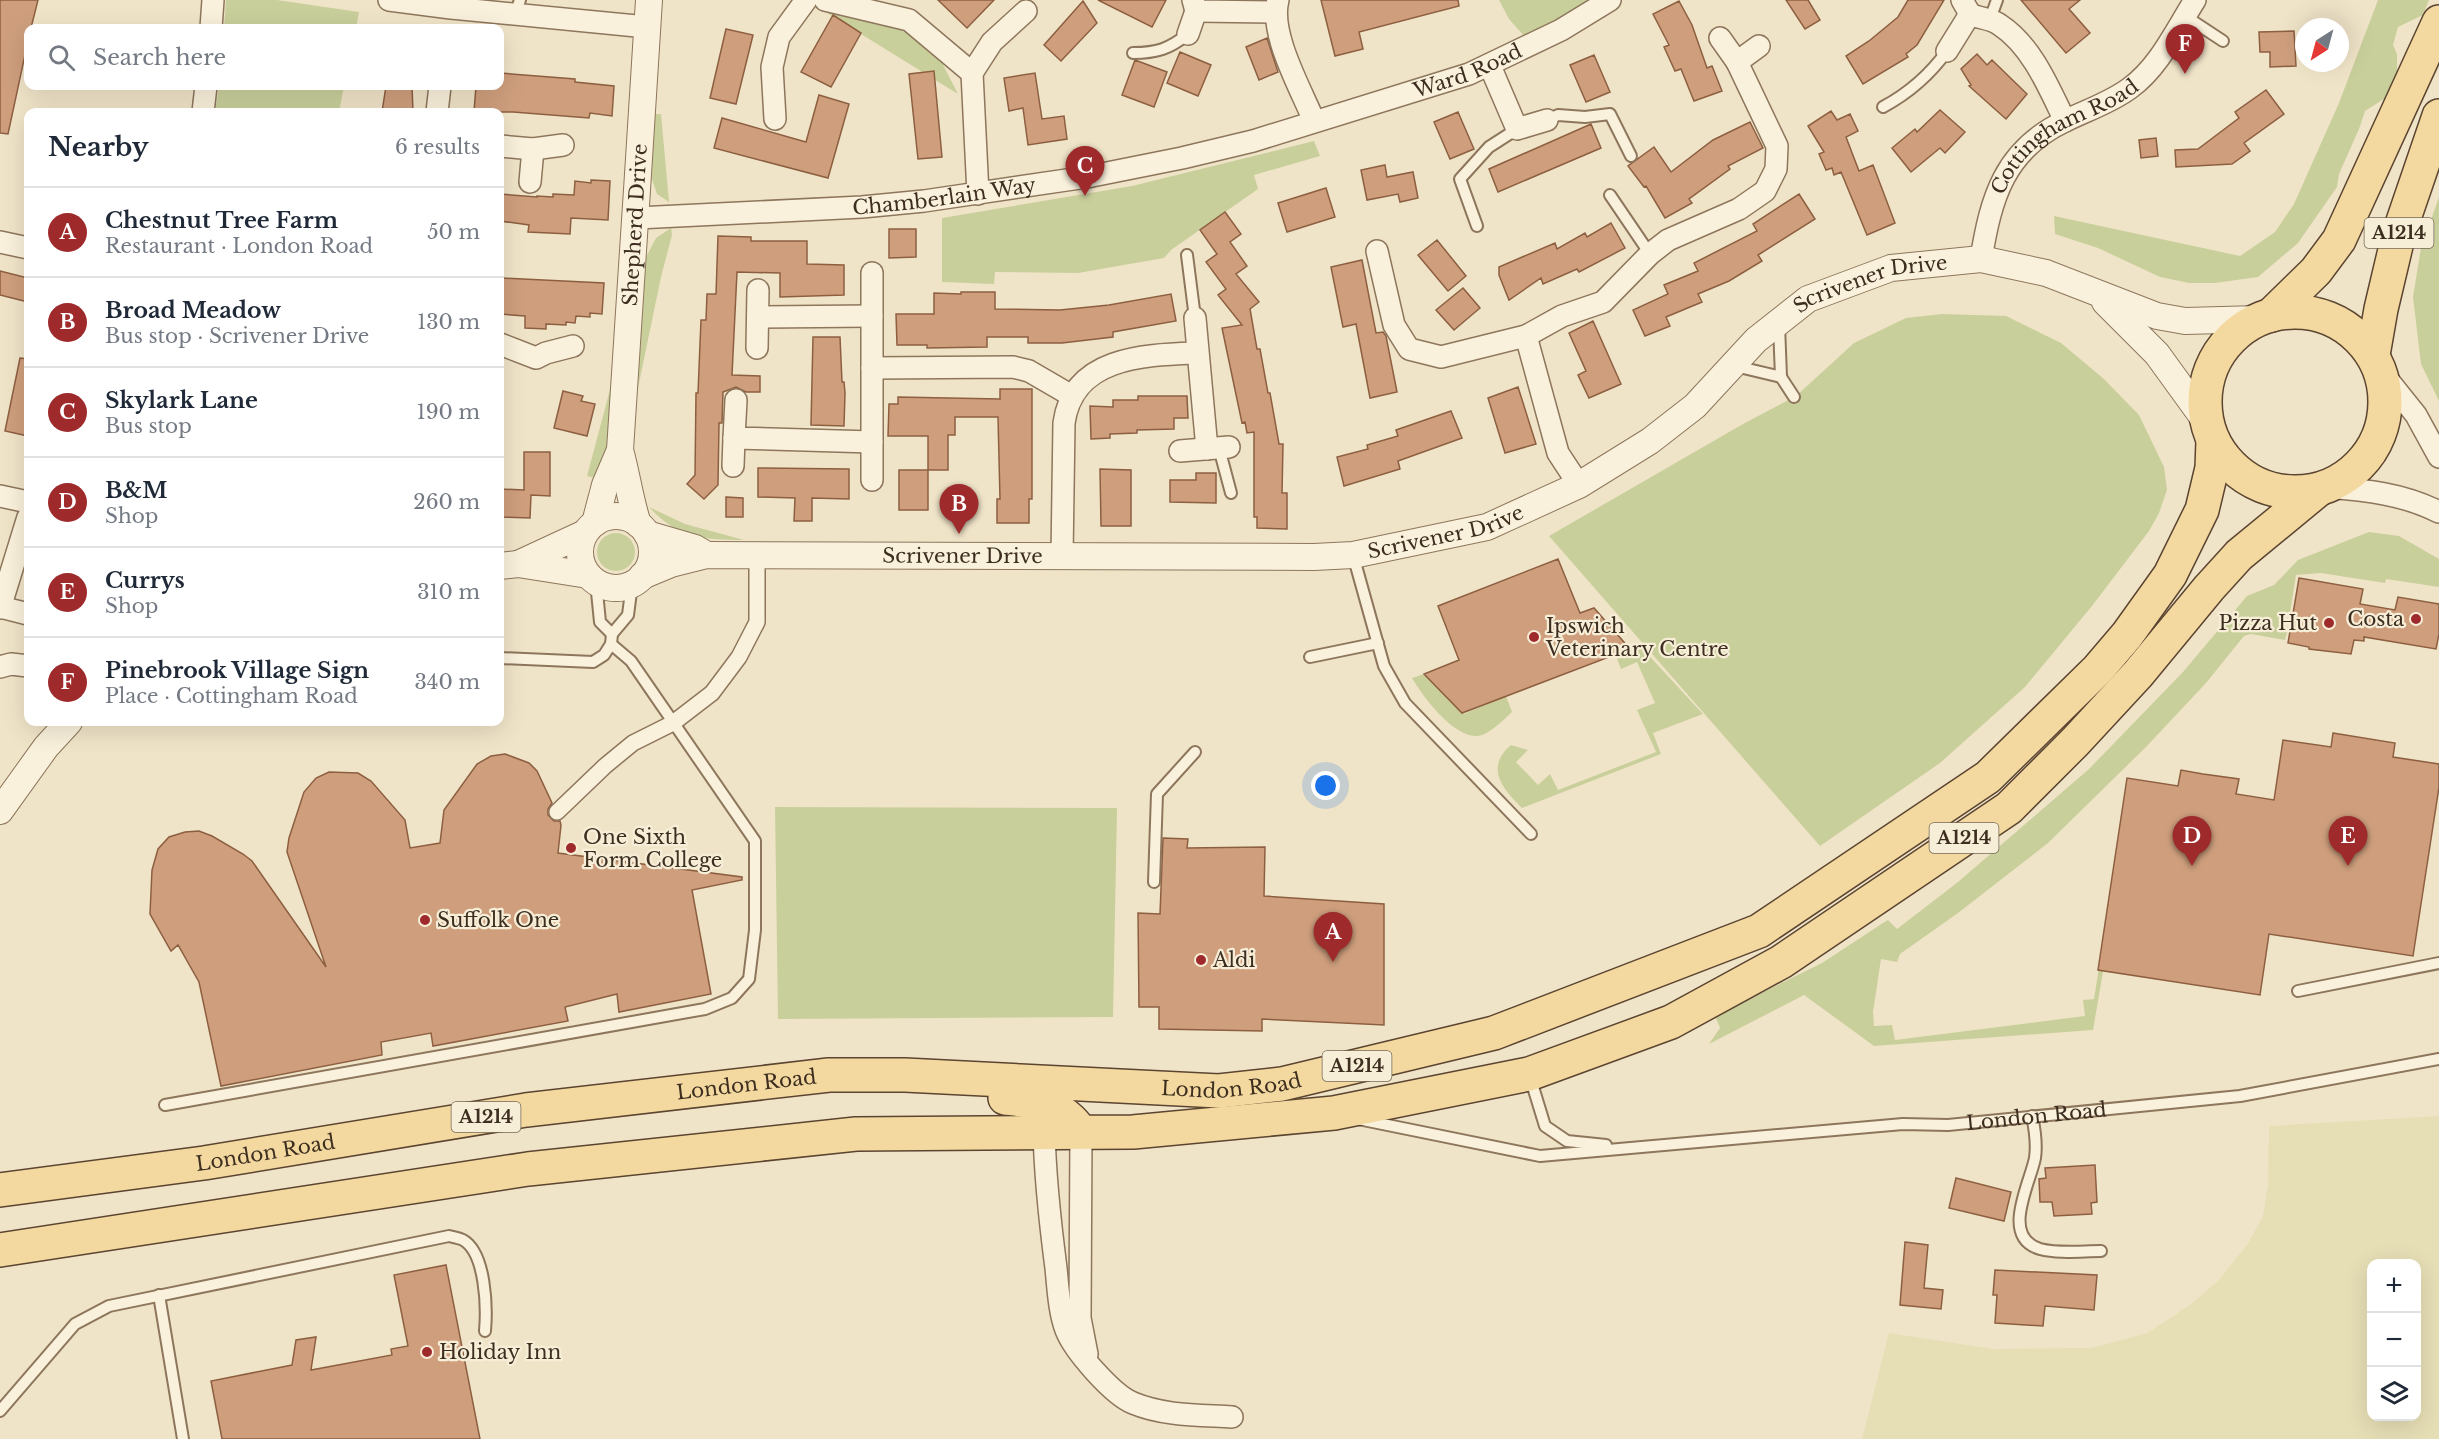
<!DOCTYPE html>
<html lang="en">
<head>
<meta charset="utf-8">
<style>
	:root { --surface:#fff; --page:#f2f2f3; --text:#1f2937; --muted:#747a83; --line:#e0e1e3; --accent:#9e2a2b }
	body { margin:0; font-family:"Libre Baskerville",serif; background:var(--page); color:var(--text) }
	.controls { position:absolute; right:18px; bottom:18px; display:grid; overflow:hidden; border-radius:12px; box-shadow:0 6px 24px #0002 }
	.controls button { width:54px; height:54px; display:grid; place-items:center; padding:0; border:0; border-bottom:2px solid var(--line); background:var(--surface); color:var(--text); font:30px sans-serif }
	.compass { position:absolute; left:2295px; top:18px; width:54px; height:54px; border-radius:50%; background:var(--surface); box-shadow:0 6px 24px #0002; rotate:216deg }
	.you { position:absolute; left:1326px; top:786px; width:21px; height:21px; margin:-15px; border:4px solid #fff; border-radius:50%; background:#1a73e8; box-shadow:0 0 0 9px #1a73e833 }
	.badge { display:grid; place-items:center; width:39px; height:39px; border-radius:50%; background:var(--accent); color:#fff; font-size:20px; font-weight:700 }
	.pin { position:absolute; translate:-50% -50px; filter:drop-shadow(0 2px 3px #0008) }
	.pin::after { content:''; position:absolute; top:32px; width:21px; height:18px; background:inherit; clip-path:polygon(0 0,100% 0,50% 100%) }
	.list { margin:0; padding:0; list-style:none }
	h2 { display:flex; justify-content:space-between; align-items:center; height:78px; margin:0; padding:0 24px; font-size:26px }
	h2 small { font-size:20px; font-weight:400; color:var(--muted) }
	.list li { display:grid; grid-template-columns:39px 1fr auto; gap:18px; align-items:center; box-sizing:border-box; height:90px; padding:0 24px; border-top:2px solid var(--line) }
	.list b { display:block; font-size:22px; white-space:nowrap }
	.list p { margin:0; font-size:20px; white-space:nowrap; color:var(--muted) }
	.list em { font-size:20px; font-style:normal; color:var(--muted) }
	.icon { flex:none; width:33px; height:33px; fill:none; stroke:currentColor; stroke-width:2; stroke-linecap:round; stroke-linejoin:round }
	.map { position:relative; flex:none; width:2439px; height:1439px; overflow:hidden }
	.search { position:absolute; background:var(--surface); box-shadow:0 6px 24px #0002; left:24px; top:24px; width:480px; height:66px; display:flex; align-items:center; gap:15px; box-sizing:border-box; padding:0 21px; border-radius:12px; color:var(--muted); font-size:22px }
	.panel { position:absolute; background:var(--surface); box-shadow:0 6px 24px #0002; left:24px; top:108px; width:480px; height:618px; border-radius:12px }
	.map>svg:first-child { display:block }
</style>
</head>
<body>
<div class="map">
<svg width="2439" height="1439" viewBox="0 0 2439 1439">
	<rect width="100%" height="100%" fill="#f0e4c8"/>
	<path fill="#e6deb5" fill-rule="evenodd" d="M2439,1116V1439H1862L1889,1333L1993,1349L2091,1348L2148,1333L2191,1304L2218,1281L2247,1245L2263,1216L2268,1185L2269,1126ZM2372,1264H2416V1416H2372Z"/>
	<path fill="#c9cf9b" d="M226,0H277L359,12L356,28H224Z
		M1499,0H1610L1532,45L1509,19Z
		M2378,0H2429L2423,15L2398,27L2393,45L2397,54V82L2387,97L2365,111L2359,129L2339,174L2337,187L2298,243L2258,277L2215,283H2189L2160,277L2098,248L2055,234L2054,216L2240,256L2275,232L2294,204L2339,103Z
		M827,13L855,14L903,24L937,53L958,94Z
		M219,86H344L339,112H215Z
		M654,114H661L669,202L657,194L652,179Z
		M1314,141L1320,156L1254,175L1258,189L1171,250L1164,258L1078,273L995,272L994,284L942,282V218L1132,186Z
		M2439,197V401L2421,364L2413,297L2421,248Z
		M671,228L672,235L661,277L638,388L645,259L656,238Z
		M1942,314L2006,316L2061,343L2104,379L2139,415L2164,467L2167,490L2159,513L2149,531L2092,606L2025,687L1940,763L1820,846L1549,536L1743,424L1796,396L1854,343L1906,318Z
		M611,386H614L605,460L598,479L587,476Z
		M649,507L685,524L744,540C704,540 677,538 649,507Z
		M2369,532L2399,536L2439,559V587L2386,579L2385,583L2321,573L2296,575L2290,613L2283,614L2280,627H2288L2285,640L2251,634L2244,636L2206,683L2147,746L2048,843L1958,913L1900,954L1897,962L1881,959L1873,1012L1874,1026L1892,1025L1895,1040L2085,1016L2083,1000L2094,999L2102,949L2106,954L2093,1030L1874,1046L1804,995L1709,1044L1720,1028L1715,1016L1822,963L1886,921L1888,920L1897,929L1958,882L2089,769L2183,672L2247,596L2274,585L2298,560Z
		M597 552a19 19 0 1 1 38 0a19 19 0 1 1-38 0Z
		M1641,647L1703,714L1653,733L1661,754L1522,808C1503,789 1484,768 1511,745L1528,750L1516,762L1538,785L1550,774L1558,790L1656,752L1637,710L1655,703L1637,662L1621,669L1616,656L1630,649Z
		M1424,674L1464,714L1506,696L1512,712C1503,720 1493,731 1482,735C1457,743 1423,697 1412,678Z
		M775,807L1117,808L1113,1017L778,1019Z"/>
	<path fill="#cf9f7d" stroke="#8d5f41" stroke-width="1.5" d="M0,0H38L31,28H28V41L8,134L0,133Z
		M938,0H994L967,28Z
		M1098,0H1166L1152,27Z
		M1321,0H1458L1459,6L1359,32L1363,49L1335,56Z
		M1786,0H1808L1820,20L1805,29Z
		M1908,0H1944L1917,45L1906,54L1908,57L1863,84L1846,56L1869,41L1898,17Z
		M2021,0H2080L2069,9L2090,33L2066,53Z
		M1083,1L1097,23L1061,61L1044,45Z
		M1679,1L1692,25L1707,68L1712,66L1722,91L1694,101L1681,69L1675,71L1664,47L1669,45L1653,14Z
		M833,15L861,33L831,87L801,72Z
		M726,29L753,35L736,104L710,98Z
		M2294,31L2296,66L2270,67V52H2260L2259,32Z
		M1267,38L1278,72L1259,80L1246,47Z
		M1180,52L1211,65L1198,96L1167,83Z
		M1977,54L1987,65L1992,60L2027,94L2006,119L1969,86L1971,85L1961,69Z
		M1594,55L1610,92L1586,102L1570,65Z
		M1135,60L1167,72L1154,107L1122,95Z
		M934,71L942,157L918,159L909,74Z
		M500,73L575,79V82L614,86L612,116L590,113L589,118L513,112H474L476,86H500Z
		M1035,73L1042,119L1064,116L1067,139L1028,145L1023,108L1009,111L1004,78Z
		M386,86H412L413,112H382Z
		M2266,90L2284,114L2244,143L2250,151L2232,164L2176,167L2175,150L2198,149L2239,118L2235,112Z
		M819,95L849,104L828,178L714,148L722,118L806,142Z
		M1940,110L1965,132L1945,153L1940,148L1911,172L1892,148L1915,129L1917,132Z
		M1831,111L1837,120L1850,114L1858,131L1846,137L1859,171L1873,165L1895,223L1867,235L1841,172L1834,175L1832,168L1826,170L1819,154L1824,152L1808,126Z
		M1458,112L1474,149L1450,159L1434,122Z
		M1750,122L1763,148L1728,166L1730,169L1689,199L1692,203L1665,218L1646,186L1644,187L1628,166L1654,147L1671,172L1713,140Z
		M1591,124L1601,148L1498,192L1489,169Z
		M2156,138L2158,156L2141,158L2139,140Z
		M1385,165L1387,177L1413,172L1418,198L1400,202L1398,194L1367,200L1361,170Z
		M591,180L610,181L608,220L571,218L570,234L528,232L529,225L500,221V194L537,197V196L553,197V194L574,195L575,181L591,183Z
		M1326,188L1335,217L1287,232L1278,203Z
		M1799,194L1815,219L1758,255L1762,261L1729,281L1698,294L1702,302L1666,317L1670,326L1645,336L1633,310L1668,294L1664,285L1698,271L1694,263L1757,231L1753,224Z
		M1225,212L1241,234L1230,242L1247,266L1236,274L1259,302L1250,309L1257,349H1260L1268,393H1270L1279,444H1283L1282,493H1287V529L1257,528V517H1254V432L1247,433L1245,422L1242,423L1222,328L1242,325L1218,295L1226,289L1206,262L1217,254L1200,230Z
		M1611,223L1625,248L1579,272L1577,269L1543,284L1541,278L1509,300L1499,275V267L1555,243L1557,249L1585,233L1587,237Z
		M889,229H916V257L889,258Z
		M718,236L751,237V241H807V264L844,265V295L780,297V273L737,272L732,375L760,376V392H746L736,387L723,392L722,423H719L718,485L704,499L687,484L695,475L696,393H698L701,320H706L707,294H716Z
		M1437,240L1466,276L1448,291L1418,255Z
		M1362,260L1376,333L1383,332L1386,336L1397,392L1370,398L1356,324L1343,327L1331,267Z
		M0,271L28,278V302L0,295Z
		M502,278L604,283L602,314L590,313V317L576,316L575,323L566,322V325L546,324V329L525,328V316L500,314V282H502Z
		M1463,288L1480,308L1454,330L1436,310Z
		M961,292H995V309L1060,310L1109,305L1171,294L1176,321L1113,332V337L1062,343H1028V337H987V347L927,348V345H897L896,314H934V293L961,294Z
		M1593,321L1621,384L1589,398L1578,375L1586,371L1569,333Z
		M813,337H840L842,382H844L845,393L844,426L811,425Z
		M20,358L28,359V436L5,431Z
		M1518,387L1536,444L1505,453L1488,398Z
		M1000,389H1032V499H1029V523H997V499H1000L998,417H955V435H948V470H928V436H888L889,404H898V397L1000,399Z
		M563,391L583,396L581,401L595,404L587,436L554,428Z
		M1138,396H1187L1188,418H1174V429L1137,430V433L1110,434V438L1091,439L1090,406L1113,407V400H1138Z
		M1451,411L1462,438L1398,461L1400,469L1344,486L1337,457L1368,449L1367,445L1398,436L1396,430Z
		M524,452H550V496L531,495L530,518L500,517V489L524,490Z
		M758,468L849,469V499L812,498V521H794L795,498L758,497Z
		M1100,469L1131,470V526H1101Z
		M899,470H928V510H899Z
		M1196,473H1216V503L1170,502V480H1196Z
		M726,497L743,498V517H726Z
		M1558,559L1580,613L1594,608L1630,649L1462,713L1424,674L1459,660L1438,606Z
		M2299,578L2363,589L2360,604L2395,610L2398,597L2439,604V634L2436,649L2364,637V641L2354,640L2351,654L2309,649V647L2288,643Z
		M2333,733L2395,743L2393,757L2439,764V787L2413,956L2269,934L2260,995L2098,970L2127,778L2178,786L2181,770L2203,774L2239,779L2236,794L2274,800L2283,740L2331,747Z
		M505,754L529,763L537,771L552,803L548,809V815L554,821H560L561,825L558,853L742,877V880L692,890L711,994L619,1012L617,994L565,1007L568,1021L433,1046L431,1033L381,1042L382,1055L221,1086L199,982L178,945L171,951L150,914L152,870L158,849L169,837L185,832L199,831L212,836L243,854L252,861L326,967L287,852L289,838L304,792L316,778L329,772L358,773L371,781L405,820L410,848L440,843L444,810L477,764L491,756Z
		M1163,838L1188,839L1187,848L1265,847L1264,896L1384,904V1025L1262,1019V1031L1159,1029V1007H1139L1138,913L1160,914Z
		M2095,1165L2097,1202L2091,1203L2092,1214L2054,1216L2052,1202H2040L2039,1179L2046,1178L2045,1168Z
		M1956,1178L2011,1192L2004,1221L1949,1208Z
		M1905,1242L1928,1245L1924,1288L1943,1290L1941,1309L1900,1305Z
		M446,1265L480,1439H222L211,1381L292,1365L296,1340L316,1337L311,1370L392,1355L391,1349L408,1346L394,1275Z
		M1995,1270L2097,1275L2094,1310L2045,1306L2043,1326L1995,1323L1997,1295H1993Z"/>
	<g fill="none" stroke-linecap="round" stroke-linejoin="round">
		<g stroke="#8d765c" stroke-width="14">
			<g id="service">
				<path d="M515,14L520,0"/>
				<path d="M2185,16L2223,41"/>
				<path d="M1990,19L1997,0"/>
				<path d="M1133,53C1157,53 1169,49 1188,34"/>
				<path d="M1883,107C1909,93 1929,76 1947,51"/>
				<path d="M1547,120L1558,115L1585,117L1610,114L1631,156"/>
				<path d="M1610,195L1650,254"/>
				<path d="M1477,226L1460,179L1489,147L1517,129"/>
				<path d="M1187,255L1195,318"/>
				<path d="M1735,366L1781,377L1779,325"/>
				<path d="M1781,377L1794,397"/>
				<path d="M1219,448L1231,493"/>
				<path d="M1353,555L1384,666L1405,703L1531,834"/>
				<path d="M596,582L600,622L612,634"/>
				<path d="M1310,657L1378,643"/>
				<path d="M500,658L593,662L604,655L611,644L612,634L628,615L632,584"/>
				<path d="M1154,882L1157,794L1195,752"/>
				<path d="M2298,991L2439,963"/>
				<path d="M1530,1077L1545,1126L1567,1141L1606,1145"/>
				<path d="M165,1105L705,1009L732,998L749,979L755,930V841L631,661L611,644"/>
				<path d="M2032,1116C2035,1130 2037,1144 2035,1158C2030,1184 2000,1237 2040,1249C2059,1254 2082,1251 2101,1251"/>
				<path id="s1" d="M1358,1119L1540,1156L1903,1124L1948,1125L2240,1096L2439,1059"/>
				<path d="M159,1295L183,1439"/>
				<path d="M0,1411L75,1324L109,1306L449,1236C453,1237 460,1238 463,1240C486,1253 487,1308 485,1331"/>
			</g>
		</g>
		<g stroke="#8d765c" stroke-width="18">
			<path id="pedestrian" d="M557,812L605,766L633,743L673,723L712,693L739,657L757,622V555"/>
		</g>
		<g stroke="#8d765c" stroke-width="24">
			<g id="minor">
				<path d="M389,0L451,8L647,27"/>
				<path d="M825,0L909,20L972,73L978,194"/>
				<path d="M1193,0L1196,11L1275,12"/>
				<path d="M1278,0C1269,34 1301,89 1314,121"/>
				<path d="M1962,0L1970,14C1980,19 1991,18 2000,25C2032,46 2049,88 2065,121"/>
				<path d="M211,28L213,0"/>
				<path d="M1188,34L1196,11"/>
				<path d="M1720,38L1737,62"/>
				<path d="M1947,51L1970,14"/>
				<path d="M1490,66L1517,129L1547,120"/>
				<path d="M972,73L992,42L1026,11"/>
				<path d="M203,112L206,86"/>
				<path d="M437,112L440,86"/>
				<path d="M775,119L772,67L779,37L806,0"/>
				<path d="M500,146L533,149L563,145"/>
				<path d="M530,182L533,149"/>
				<path id="s2" d="M637,218L862,207L924,201L1087,177L1182,158L1253,141L1469,74L1561,30L1610,0"/>
				<path d="M0,242L28,248"/>
				<path d="M1377,251L1394,325L1409,349L1441,357L1526,336L1562,316L1603,302L1650,254L1668,240L1739,209L1765,191L1776,169L1777,146L1737,62L1759,46"/>
				<path id="s3" d="M1981,259C1991,198 2004,150 2065,121C2087,110 2110,103 2130,88C2159,67 2176,30 2195,0"/>
				<path d="M758,317L872,316"/>
				<path d="M1195,318L1207,449"/>
				<path d="M1526,336L1558,453L1579,485"/>
				<path d="M500,344L536,358L546,353L573,346"/>
				<path d="M757,348L758,290"/>
				<path d="M872,368L1013,367L1029,371L1072,396"/>
				<path d="M2380,370L2416,415L2439,457"/>
				<path d="M736,400L734,438L872,442"/>
				<path d="M1180,451L1229,447"/>
				<path d="M733,466L734,438"/>
				<path d="M872,480V273"/>
				<path d="M2327,487C2366,490 2403,494 2439,512"/>
				<path d="M0,496L28,502"/>
				<path d="M1062,556L1064,423C1073,357 1143,355 1196,353"/>
				<path d="M0,607L28,614"/>
				<path d="M0,608L28,517"/>
				<path d="M0,667L11,664L28,666"/>
				<path d="M1044,1131C1045,1177 1050,1222 1056,1268C1058,1287 1059,1312 1066,1330C1074,1351 1113,1395 1133,1403C1164,1416 1200,1415 1232,1417"/>
				<path d="M1081,1132L1080,1318L1087,1354"/>
			</g>
		</g>
		<g stroke="#8d765c" stroke-width="28">
			<g id="tertiary">
				<path d="M2105,302L2157,354L2207,423"/>
				<path d="M620,450C627,475 630,500 638,524"/>
				<circle cx="616" cy="552" r="36"/>
				<path id="s4" d="M595,523L605,485L620,450C631,300 639,150 649,0"/>
				<path d="M647,534L695,548L707,555"/>
				<path d="M518,564L585,533"/>
				<path d="M500,566L518,564L588,575"/>
				<path id="s5" d="M642,576L671,564L707,555L1314,557L1353,555L1487,527L1579,485L1650,441L1695,406L1756,340L1808,299L1891,268L1981,259L2046,273L2157,316L2185,321L2259,319"/>
				<path d="M0,811L46,747L69,722"/>
			</g>
		</g>
		<g stroke="#5b4430" stroke-width="36">
			<g id="primary">
				<circle cx="2295" cy="402" r="90"/>
				<path d="M2271,315L2316,271L2339,240L2439,22"/>
				<path d="M2373,355L2381,309L2399,233L2439,116"/>
				<path d="M1005,1098C1038,1102 1061,1103 1081,1132"/>
				<path id="s6" d="M0,1190L204,1163L526,1110L829,1075H905L1219,1091L1282,1084L1494,1033L1759,931L1988,777L2098,669L2127,635L2170,575L2202,510L2212,468L2213,441"/>
				<path d="M0,1250L528,1169L856,1134L1133,1132L1334,1113L1529,1074L1671,1022L1781,962L2009,808L2075,742L2138,674L2209,588L2239,555L2318,490"/>
			</g>
		</g>
		<use href="#service" stroke="#faf1dc" stroke-width="10"/>
		<use href="#pedestrian" stroke="#faf1dc" stroke-width="15"/>
		<use href="#minor" stroke="#faf1dc" stroke-width="21"/>
		<use href="#tertiary" stroke="#faf1dc" stroke-width="26"/>
		<use href="#primary" stroke="#f3d9a0" stroke-width="33"/>
	</g>
	<g fill="#9e2a2b" stroke="#f7eed8" stroke-width="2">
		<circle cx="2416" cy="619" r="6"/>
		<circle cx="2329" cy="623" r="6"/>
		<circle cx="1534" cy="637" r="6"/>
		<circle cx="571" cy="848" r="6"/>
		<circle cx="425" cy="920" r="6"/>
		<circle cx="1201" cy="960" r="6"/>
		<circle cx="427" cy="1352" r="6"/>
	</g>
	<g text-anchor="middle" dominant-baseline="central" stroke-width="4.5" stroke-linejoin="round" paint-order="stroke">
		<g fill="#f7eed8" stroke="#756857" stroke-width="1.5">
			<rect x="2364.5" y="218" width="69" height="30" rx="4.5"/>
			<rect x="1929.5" y="823" width="69" height="30" rx="4.5"/>
			<rect x="1322.5" y="1051" width="69" height="30" rx="4.5"/>
			<rect x="451.5" y="1102" width="69" height="30" rx="4.5"/>
		</g>
		<g font-size="18" font-weight="bold" fill="#3d2e20">
			<text x="2399" y="233">A1214</text>
			<text x="1964" y="838">A1214</text>
			<text x="1357" y="1066">A1214</text>
			<text x="486" y="1117">A1214</text>
		</g>
		<g font-size="20" fill="#3d2e20" stroke="#f7eed8">
			<text stroke="none"><textPath href="#s2" startOffset="848">Ward Road</textPath></text>
			<text stroke="none"><textPath href="#s3" startOffset="159">Cottingham Road</textPath></text>
			<text stroke="none"><textPath href="#s2" startOffset="308">Chamberlain Way</textPath></text>
			<text stroke="none"><textPath href="#s4" startOffset="303">Shepherd Drive</textPath></text>
			<text stroke="none"><textPath href="#s5" startOffset="1314">Scrivener Drive</textPath></text>
			<text stroke="none"><textPath href="#s5" startOffset="810">Scrivener Drive</textPath></text>
			<text stroke="none"><textPath href="#s5" startOffset="324">Scrivener Drive</textPath></text>
			<text stroke="none"><textPath href="#s6" startOffset="1240">London Road</textPath></text>
			<text stroke="none"><textPath href="#s6" startOffset="754">London Road</textPath></text>
			<text stroke="none"><textPath href="#s1" startOffset="684">London Road</textPath></text>
			<text stroke="none"><textPath href="#s6" startOffset="268">London Road</textPath></text>
		</g>
		<g font-size="20" fill="#3d2e20" stroke="#f7eed8" text-anchor="start">
			<text x="2404" y="619" text-anchor="end">Costa</text>
			<text x="2317" y="623" text-anchor="end">Pizza Hut</text>
			<text x="1546" y="626">Ipswich<tspan x="1546" dy="23">Veterinary Centre</tspan></text>
			<text x="583" y="837">One Sixth<tspan x="583" dy="23">Form College</tspan></text>
			<text x="437" y="920">Suffolk One</text>
			<text x="1213" y="960">Aldi</text>
			<text x="439" y="1352">Holiday Inn</text>
		</g>
	</g>
</svg>
<div class="controls">
<button>+</button>
<button>−</button>
<button><svg class="icon" aria-label="layers" viewBox="0 0 24 24"><path d="M12 4l9 5-9 5-9-5zM3 14l9 5 9-5"/></svg></button>
</div>
<svg class="compass" viewBox="-18 -18 36 36"><path d="M0-13l5 13h-10z" fill="#e53935"/><path d="M0 13l5-13h-10z" fill="#747a83"/></svg>
<div class="you"></div>
<div class="pin badge" style="left:1333px;top:962px">A</div>
<div class="pin badge" style="left:959px;top:534px">B</div>
<div class="pin badge" style="left:1085px;top:196px">C</div>
<div class="pin badge" style="left:2192px;top:866px">D</div>
<div class="pin badge" style="left:2348px;top:866px">E</div>
<div class="pin badge" style="left:2185px;top:74px">F</div>
<div class="search"><svg class="icon" aria-label="search" viewBox="0 0 24 24"><circle cx="10" cy="10" r="6"/><path d="M15 15l6 6"/></svg>Search here</div>
<section class="panel">
<h2>Nearby<small>6 results</small></h2>
<ul class="list">
<li><span class="badge">A</span><div><b>Chestnut Tree Farm</b><p>Restaurant · London Road</p></div><em>50 m</em></li>
<li><span class="badge">B</span><div><b>Broad Meadow</b><p>Bus stop · Scrivener Drive</p></div><em>130 m</em></li>
<li><span class="badge">C</span><div><b>Skylark Lane</b><p>Bus stop</p></div><em>190 m</em></li>
<li><span class="badge">D</span><div><b>B&amp;M</b><p>Shop</p></div><em>260 m</em></li>
<li><span class="badge">E</span><div><b>Currys</b><p>Shop</p></div><em>310 m</em></li>
<li><span class="badge">F</span><div><b>Pinebrook Village Sign</b><p>Place · Cottingham Road</p></div><em>340 m</em></li>
</ul>
</section>
</div>
</body>
</html>
